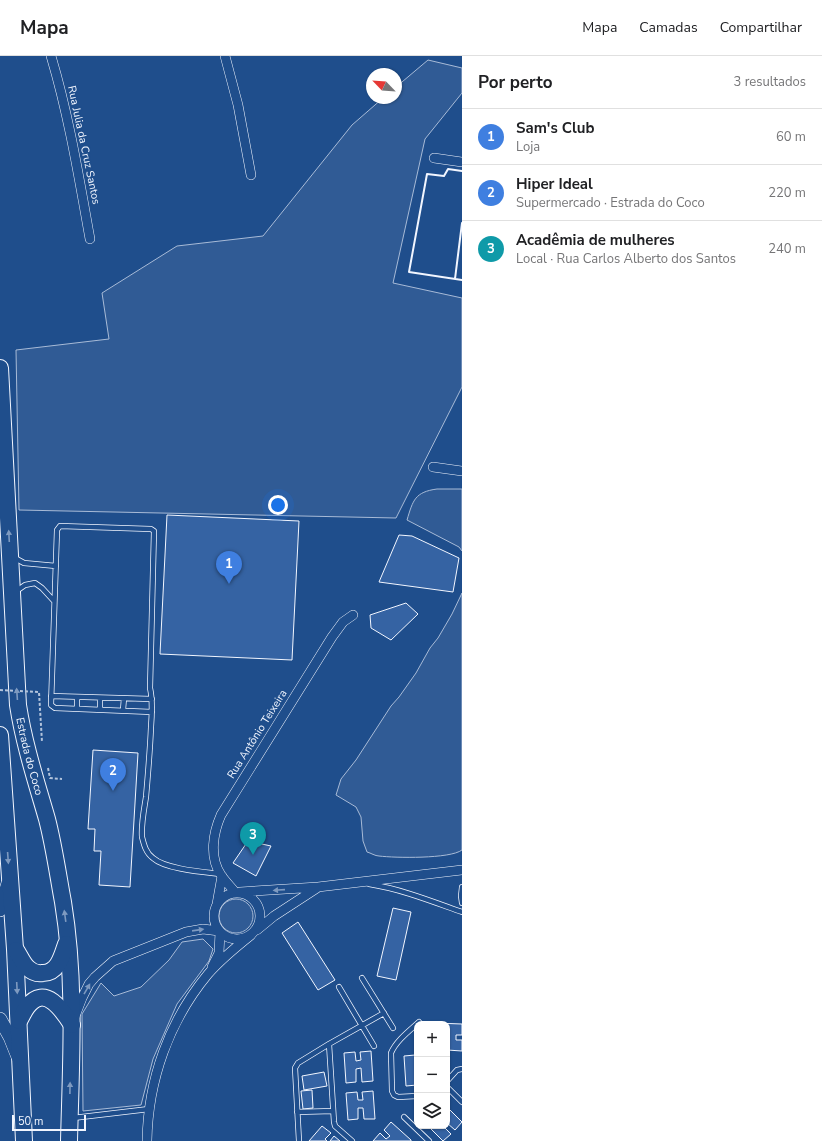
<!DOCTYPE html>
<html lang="pt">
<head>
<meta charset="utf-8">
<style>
	:root { --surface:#fff; --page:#f6f6f6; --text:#202124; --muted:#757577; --line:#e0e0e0; --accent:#846436 }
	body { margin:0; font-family:"Nunito Sans",sans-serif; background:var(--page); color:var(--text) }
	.controls { position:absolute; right:12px; bottom:12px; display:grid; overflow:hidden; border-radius:8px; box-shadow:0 1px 3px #0004 }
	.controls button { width:36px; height:36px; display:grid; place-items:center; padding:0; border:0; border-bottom:1px solid var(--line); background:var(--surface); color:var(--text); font:20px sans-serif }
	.compass { position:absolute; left:366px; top:12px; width:36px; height:36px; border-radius:50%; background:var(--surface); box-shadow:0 1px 3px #0004; rotate:295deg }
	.scale { position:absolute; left:12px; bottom:10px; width:74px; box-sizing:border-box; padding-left:4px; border:2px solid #f2f6ff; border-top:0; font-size:11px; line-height:14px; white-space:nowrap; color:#f2f6ff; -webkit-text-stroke:3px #1f4e8c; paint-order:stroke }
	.you { position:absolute; left:278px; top:449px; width:14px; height:14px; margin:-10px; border:3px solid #fff; border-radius:50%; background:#1a73e8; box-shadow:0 0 0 6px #1a73e833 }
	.badge { display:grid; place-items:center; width:26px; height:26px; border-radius:50%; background:var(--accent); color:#fff; font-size:13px; font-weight:700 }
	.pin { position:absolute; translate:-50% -33px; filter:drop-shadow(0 1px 2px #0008) }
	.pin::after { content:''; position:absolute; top:21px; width:14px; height:12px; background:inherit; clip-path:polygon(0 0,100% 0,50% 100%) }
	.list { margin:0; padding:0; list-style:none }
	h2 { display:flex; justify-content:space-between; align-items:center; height:52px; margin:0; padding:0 16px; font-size:17px }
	h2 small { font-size:13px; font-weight:400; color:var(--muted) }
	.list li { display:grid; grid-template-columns:26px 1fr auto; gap:12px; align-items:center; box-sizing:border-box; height:56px; padding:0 16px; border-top:1px solid var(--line) }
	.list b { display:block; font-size:15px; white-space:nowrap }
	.list p { margin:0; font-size:13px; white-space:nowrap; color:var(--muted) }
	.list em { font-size:13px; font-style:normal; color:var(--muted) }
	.icon { flex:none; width:22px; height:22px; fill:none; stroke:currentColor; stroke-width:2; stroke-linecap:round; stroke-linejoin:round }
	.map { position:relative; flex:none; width:462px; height:1085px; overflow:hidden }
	header { display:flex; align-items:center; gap:24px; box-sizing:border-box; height:56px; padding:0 20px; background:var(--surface); border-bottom:1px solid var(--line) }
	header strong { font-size:19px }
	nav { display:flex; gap:22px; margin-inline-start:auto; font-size:14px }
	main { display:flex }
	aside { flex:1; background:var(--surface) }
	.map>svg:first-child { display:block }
</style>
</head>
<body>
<header>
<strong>Mapa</strong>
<nav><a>Mapa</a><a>Camadas</a><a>Compartilhar</a></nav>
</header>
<main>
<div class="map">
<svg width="462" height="1085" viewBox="0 0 462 1085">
	<rect width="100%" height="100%" fill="#1f4e8c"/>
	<path fill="#305b95" stroke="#a8bbd7" d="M428,4L462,12V37L425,83L393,227L462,242V331L396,462L19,454L16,294L109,283L102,237L177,190L263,180L352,69L383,42H396V31Z
		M437,433H462V495L459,491L407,464C413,444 415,436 437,433Z
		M462,537V794C450,803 395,802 379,800C375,800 371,797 367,796L363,785L361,761L356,751L336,739L341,723L356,704L391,650L399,641L416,617L430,592L438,582L452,558Z
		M219 860a17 17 0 1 1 34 0a17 17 0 1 1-34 0Z
		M203,883L213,893L209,905L177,948L153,1003L141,1049L83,1055L82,958L101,927L114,940L141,931L169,904L182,886Z"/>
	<path fill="#3563a3" stroke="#f2f6ff" d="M167,459L299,465L292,604L160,598Z
		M399,479L412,480L459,502L453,536L379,526Z
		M406,547L418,558L391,584L371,572L370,559Z
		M93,694L138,697L130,831L99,829L101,795H94L95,773H88Z
		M248,785L271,790L256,820L233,807Z
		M393,852L411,856L396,924L377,920Z
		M298,866L335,924L318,934L282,877Z
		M435,967L462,968V979H456V984H462V995L447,994L448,978H447V968H435Z
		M371,995L373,1025L362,1026L361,1012L356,1013V1026L346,1027L344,997L355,996L356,1005L361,1004L360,996Z
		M415,999L417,1013V1029L406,1030L404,1000Z
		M324,1016L327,1030L304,1034L302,1020Z
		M312,1034L313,1052L303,1053L301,1035Z
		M373,1035L375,1063H364L363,1052H358V1063L348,1064L346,1037L357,1036L358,1044H363L362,1036Z
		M447,1051L462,1066L455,1074L447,1067Z
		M391,1066L411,1084V1085H373L380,1077L386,1083L390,1080L384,1074Z
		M322,1070L331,1077L325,1083L327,1085H309Z
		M428,1070H443L451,1078L443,1085Z
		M334,1080L340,1085H330Z"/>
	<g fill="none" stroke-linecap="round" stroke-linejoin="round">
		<g stroke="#f2f6ff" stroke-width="6">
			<path id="lane" d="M13,501L24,507L56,510
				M15,536L25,529L35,527L42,532L54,545
				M51,640L152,643
				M77,652V641
				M100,653V642
				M123,654L124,642
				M152,656L55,652L51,649L57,474L60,470L151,473L154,475L150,632C153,645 152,658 151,671C150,695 148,718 146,741C144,754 141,768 142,781C144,789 146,797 153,802C165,813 203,816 220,818
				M369,828C401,833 431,845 462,856
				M462,831L461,840L462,847
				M362,922L393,972
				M339,931L374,990
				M447,1025L457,1014L462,1013
				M447,1031L462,1046
				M417,1040L398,1041L394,1039L392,1035L391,997C396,985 409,975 419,966
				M297,1056L333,1055
				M404,1061L429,1085
				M73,1062L149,1053
				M299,1085L295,1012L298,1007L329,988
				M352,1085L335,1070L334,1066L329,988L384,957"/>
		</g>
		<g stroke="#f2f6ff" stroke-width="10">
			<path id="street" d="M51,0C69,60 79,122 90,183
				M225,0L238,49L251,119
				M434,102L462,106
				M433,411L462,415
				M235,836C230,830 225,825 221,819C209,801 213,777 221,759L332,581L343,566L353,559
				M240,836L318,831L462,814
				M214 860a23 23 0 1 1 46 0a23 23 0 1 1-46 0Z
				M217,848L222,820
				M257,874L274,860L317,832
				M212,911L219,897L220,876
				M75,960L82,942L89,928L95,921L113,905L186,876L203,873L219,875
				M147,1085C148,1024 169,965 208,918C220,904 236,891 251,879"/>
		</g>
		<g stroke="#f2f6ff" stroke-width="14">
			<path id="secondary" d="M0,854L8,827
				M0,963L10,981L18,1001"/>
		</g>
		<g stroke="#f2f6ff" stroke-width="18">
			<g id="highway">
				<path id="s1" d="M0,312L18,649C24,688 36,725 47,763C54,790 58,819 63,846C76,925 71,1006 69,1085"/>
				<path d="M0,679L15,893L24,1085"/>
				<path d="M16,894C20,900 23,908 28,912C32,916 37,918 43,917C58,917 62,900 66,888"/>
				<path d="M19,965C22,960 24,955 27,951C45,927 63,955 72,969"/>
			</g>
		</g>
		<path stroke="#b3c4dc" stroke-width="2" stroke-dasharray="3 2" stroke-linecap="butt" d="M48,712L50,722L62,723"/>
		<use href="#lane" stroke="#1f4e8c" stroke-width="4.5"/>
		<use href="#street" stroke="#1f4e8c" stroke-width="9"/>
		<use href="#secondary" stroke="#1f4e8c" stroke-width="13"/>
		<use href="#highway" stroke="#1f4e8c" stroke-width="16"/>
		<path stroke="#b3c4dc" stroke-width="2" stroke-dasharray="3 2" stroke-linecap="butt" d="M0,634L39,636L42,686"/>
		<path stroke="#f2f6ff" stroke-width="2" d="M462,115L448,113L444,120L427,118L409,216L462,224
			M455,223L462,167"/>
	</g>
	<defs><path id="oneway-solid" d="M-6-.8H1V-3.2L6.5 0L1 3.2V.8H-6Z"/></defs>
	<g fill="#7e9ac0">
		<use href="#oneway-solid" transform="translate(9 480) rotate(-93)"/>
		<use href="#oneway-solid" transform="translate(17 638) rotate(-94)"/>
		<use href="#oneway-solid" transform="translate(8 802) rotate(86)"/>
		<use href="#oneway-solid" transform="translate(279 834) rotate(176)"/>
		<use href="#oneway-solid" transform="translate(65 860) rotate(-98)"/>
		<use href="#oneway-solid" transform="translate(198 874) rotate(-8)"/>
		<use href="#oneway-solid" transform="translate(17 932) rotate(87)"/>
		<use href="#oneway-solid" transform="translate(87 933) rotate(-60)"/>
		<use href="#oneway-solid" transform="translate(70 1032) rotate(-89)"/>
	</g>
	<g text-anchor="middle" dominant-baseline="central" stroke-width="3" stroke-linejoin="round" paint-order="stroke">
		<g font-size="11" fill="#f2f6ff" stroke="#1f4e8c">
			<text transform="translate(84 89) rotate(78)">Rua Julia da Cruz Santos</text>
			<text transform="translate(257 678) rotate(-58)">Rua Antônio Teixeira</text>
			<text stroke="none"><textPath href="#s1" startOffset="390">Estrada do Coco</textPath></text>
		</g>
	</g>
</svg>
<div class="controls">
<button>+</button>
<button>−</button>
<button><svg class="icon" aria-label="layers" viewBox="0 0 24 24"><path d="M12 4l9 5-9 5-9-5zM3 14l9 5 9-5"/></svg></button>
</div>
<svg class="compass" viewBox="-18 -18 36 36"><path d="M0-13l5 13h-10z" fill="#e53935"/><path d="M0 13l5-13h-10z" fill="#757577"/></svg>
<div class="scale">50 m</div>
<div class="you"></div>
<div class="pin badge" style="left:229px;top:528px;background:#3f7fe0">1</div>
<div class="pin badge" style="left:113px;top:735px;background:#3f7fe0">2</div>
<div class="pin badge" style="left:253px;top:799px;background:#0f9aa8">3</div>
</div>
<aside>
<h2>Por perto<small>3 resultados</small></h2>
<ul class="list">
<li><span class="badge" style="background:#3f7fe0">1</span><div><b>Sam's Club</b><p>Loja</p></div><em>60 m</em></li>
<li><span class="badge" style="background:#3f7fe0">2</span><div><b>Hiper Ideal</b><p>Supermercado · Estrada do Coco</p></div><em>220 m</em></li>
<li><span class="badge" style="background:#0f9aa8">3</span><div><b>Acadêmia de mulheres</b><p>Local · Rua Carlos Alberto dos Santos</p></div><em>240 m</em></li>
</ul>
</aside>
</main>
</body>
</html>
